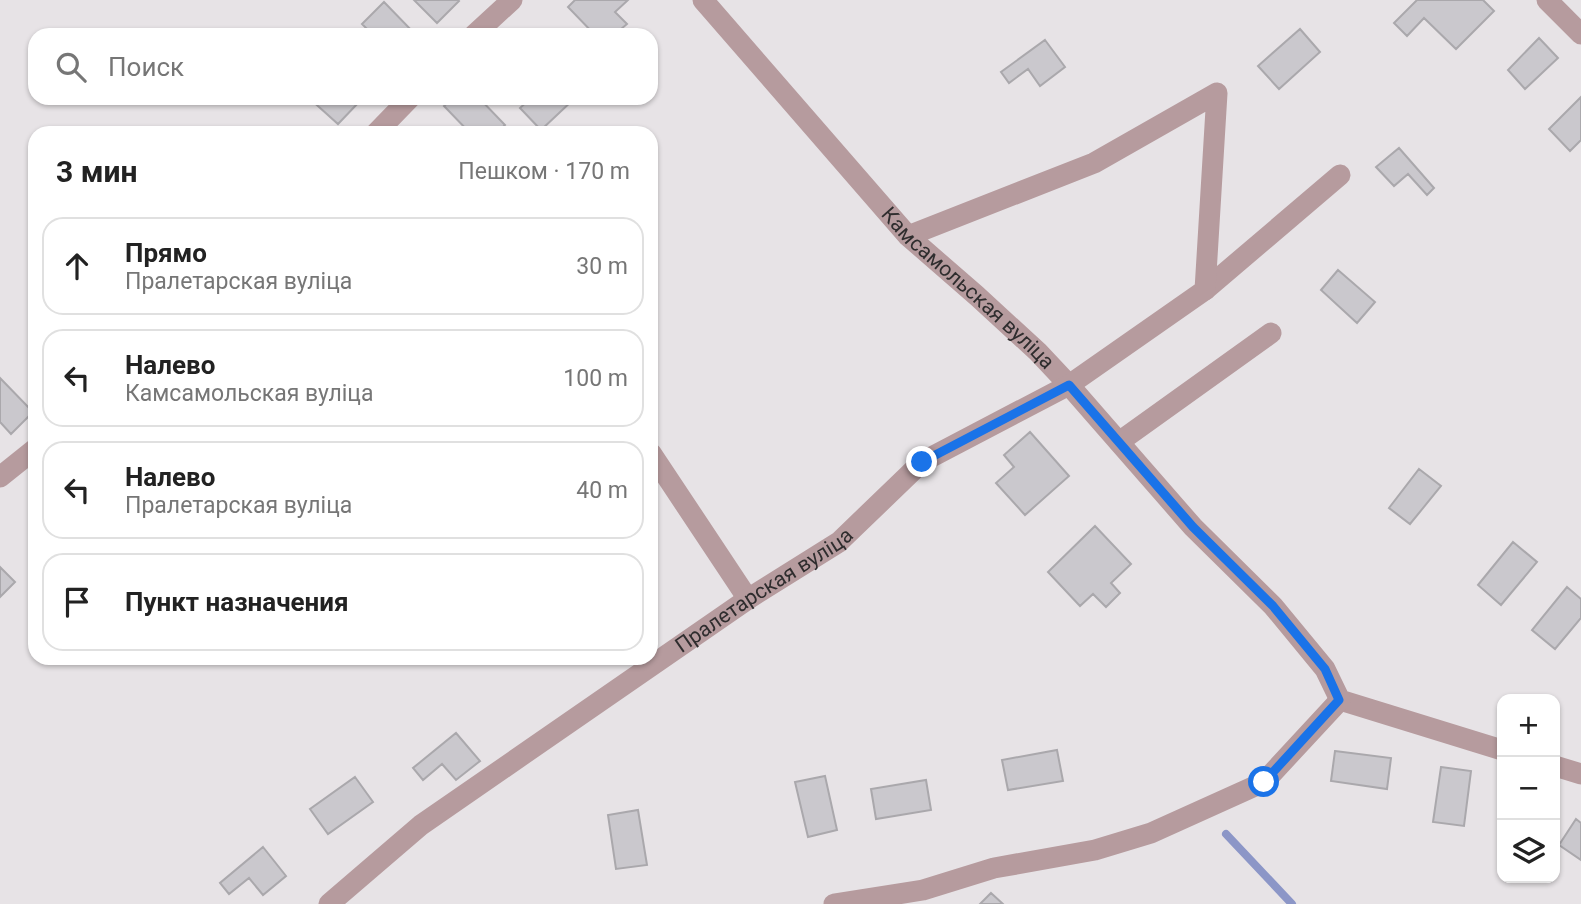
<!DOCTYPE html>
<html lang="ru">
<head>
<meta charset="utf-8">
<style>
	:root { --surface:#fff; --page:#f2f2f2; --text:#222; --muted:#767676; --line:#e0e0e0 }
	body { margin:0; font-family:Roboto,sans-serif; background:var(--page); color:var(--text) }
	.controls { position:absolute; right:21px; bottom:21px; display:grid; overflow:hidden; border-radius:14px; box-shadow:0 2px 5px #0004 }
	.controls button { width:63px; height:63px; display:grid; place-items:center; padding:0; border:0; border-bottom:2px solid var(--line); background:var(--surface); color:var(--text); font:35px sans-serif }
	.stop { position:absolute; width:21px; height:21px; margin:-16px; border:5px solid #1a73e8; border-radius:50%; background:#fff }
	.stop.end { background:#1a73e8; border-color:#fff; box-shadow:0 2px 7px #0008 }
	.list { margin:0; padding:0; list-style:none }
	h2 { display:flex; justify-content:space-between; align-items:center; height:91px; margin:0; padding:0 28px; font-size:30px }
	h2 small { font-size:23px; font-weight:400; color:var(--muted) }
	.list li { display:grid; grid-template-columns:46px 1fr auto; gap:21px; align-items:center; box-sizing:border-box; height:98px; margin:0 14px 14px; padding:0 14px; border:2px solid var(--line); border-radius:21px }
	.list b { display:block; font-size:26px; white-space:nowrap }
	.list p { margin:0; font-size:23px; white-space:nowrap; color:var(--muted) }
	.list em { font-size:23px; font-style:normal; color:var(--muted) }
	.icon { flex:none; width:38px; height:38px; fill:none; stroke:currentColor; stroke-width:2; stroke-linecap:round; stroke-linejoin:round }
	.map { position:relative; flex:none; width:1581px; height:904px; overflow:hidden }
	.search { position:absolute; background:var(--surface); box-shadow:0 2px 5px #0004; left:28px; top:28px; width:630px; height:77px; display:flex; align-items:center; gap:18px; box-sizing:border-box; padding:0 24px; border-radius:21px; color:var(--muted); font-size:26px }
	.panel { position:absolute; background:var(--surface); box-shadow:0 2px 5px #0004; left:28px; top:126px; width:630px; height:539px; border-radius:21px }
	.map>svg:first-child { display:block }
</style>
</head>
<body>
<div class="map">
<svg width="1581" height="904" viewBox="0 0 1581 904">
	<rect width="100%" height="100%" fill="#e7e3e6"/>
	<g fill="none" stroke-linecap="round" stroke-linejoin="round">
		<path stroke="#8c96c7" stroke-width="8" d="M1226,834L1292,904"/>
	</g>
	<path fill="#cac8cd" stroke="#aaa8ac" stroke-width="2" d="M414,0H458L459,1L437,23Z
		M575,0H628L615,12L627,24L614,35H595L568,7Z
		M1417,0H1483L1494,11L1456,49L1424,18L1407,36L1394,23Z
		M384,2L416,35H373L362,24Z
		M1300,29L1320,52L1279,89L1258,66Z
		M1539,38L1558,58L1525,89L1508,70Z
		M1045,40L1065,67L1040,86L1028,69L1009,83L1001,72Z
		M1581,97V140L1570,151L1549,129Z
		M309,98H354L359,102L338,124Z
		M453,98H479L505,125L497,133H470L444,106Z
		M531,98H575L541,130L520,108Z
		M1399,148L1434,188L1427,195L1408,174L1394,186L1376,167Z
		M1338,270L1375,302L1357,323L1321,290Z
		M0,378L33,412L11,434L0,422Z
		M1030,432L1069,476L1025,515L996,483L1014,467L1004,455Z
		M1419,469L1441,486L1410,524L1389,508Z
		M1095,526L1131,564L1111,583L1120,593L1106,607L1093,594L1080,606L1048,572Z
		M1513,542L1537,562L1501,605L1478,585Z
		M0,567L15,582L0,597Z
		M1567,587L1581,599V618L1555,649L1532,630Z
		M456,733L480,761L456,780L442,764L423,780L413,768Z
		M1057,750L1063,781L1008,790L1002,760Z
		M1335,751L1391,758L1387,789L1331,781Z
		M1441,767L1471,771L1464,826L1433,822Z
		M825,776L837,830L808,837L795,782Z
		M355,777L373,802L328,834L310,809Z
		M926,780L931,810L876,819L871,789Z
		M638,810L647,865L616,869L608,815Z
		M1576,819L1581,823V860L1559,845Z
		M263,847L286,876L263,895L249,878L229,894L220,883Z
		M991,893L1003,904H980Z"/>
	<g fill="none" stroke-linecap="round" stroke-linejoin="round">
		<g stroke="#b69b9e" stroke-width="21">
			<path id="s1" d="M703,0L908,236L977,296L1038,352L1069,385L1193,527L1273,606L1325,669L1340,700L1502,750"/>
			<path d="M1547,0L1581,34"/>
			<path d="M474,35L512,0"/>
			<path d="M376,133L410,98"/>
			<path d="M1205,290L1340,175"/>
			<path d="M1119,442L1271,333"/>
			<path d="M651,453L748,599"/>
			<path d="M0,477L35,449"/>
			<path d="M1555,766L1581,774"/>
			<path id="s2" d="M329,904L421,825L748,599L839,542L922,462L1069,385L1205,290L1217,93L1094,163L908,236"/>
			<path d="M834,904L923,890L994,868L1095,850L1151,833L1264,782L1340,700"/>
		</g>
	</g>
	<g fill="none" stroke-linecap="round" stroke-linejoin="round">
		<path stroke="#1a73e8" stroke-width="9" d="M922,462L1069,385L1193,527L1273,606L1325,669L1339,700L1264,782"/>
	</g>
	<g text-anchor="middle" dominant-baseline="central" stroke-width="6" stroke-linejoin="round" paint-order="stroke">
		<g font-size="21" fill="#2f2d2e" stroke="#f5f0f3">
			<text stroke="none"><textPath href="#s1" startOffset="392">Камсамольская вуліца</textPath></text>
			<text stroke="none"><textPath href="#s2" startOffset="537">Пралетарская вуліца</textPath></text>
		</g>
	</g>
</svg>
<div class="controls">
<button>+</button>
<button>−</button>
<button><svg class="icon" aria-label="layers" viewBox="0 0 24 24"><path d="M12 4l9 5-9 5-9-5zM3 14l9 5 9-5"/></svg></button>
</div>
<div class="stop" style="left:1264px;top:782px"></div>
<div class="stop end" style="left:922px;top:462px"></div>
<div class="search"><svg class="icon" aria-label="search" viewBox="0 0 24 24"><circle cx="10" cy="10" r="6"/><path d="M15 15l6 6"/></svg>Поиск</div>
<section class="panel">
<h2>3 мин<small>Пешком · 170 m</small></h2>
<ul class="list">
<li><svg class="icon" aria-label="ahead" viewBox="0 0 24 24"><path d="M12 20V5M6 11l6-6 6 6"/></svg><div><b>Прямо</b><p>Пралетарская вуліца</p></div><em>30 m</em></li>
<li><svg class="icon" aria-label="left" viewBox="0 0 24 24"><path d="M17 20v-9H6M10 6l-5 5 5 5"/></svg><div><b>Налево</b><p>Камсамольская вуліца</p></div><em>100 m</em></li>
<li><svg class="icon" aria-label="left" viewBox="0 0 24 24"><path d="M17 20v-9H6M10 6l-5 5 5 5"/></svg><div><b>Налево</b><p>Пралетарская вуліца</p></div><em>40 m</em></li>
<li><svg class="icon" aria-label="arrive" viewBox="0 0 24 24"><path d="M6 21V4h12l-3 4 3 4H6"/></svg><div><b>Пункт назначения</b></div></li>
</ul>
</section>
</div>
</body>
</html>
